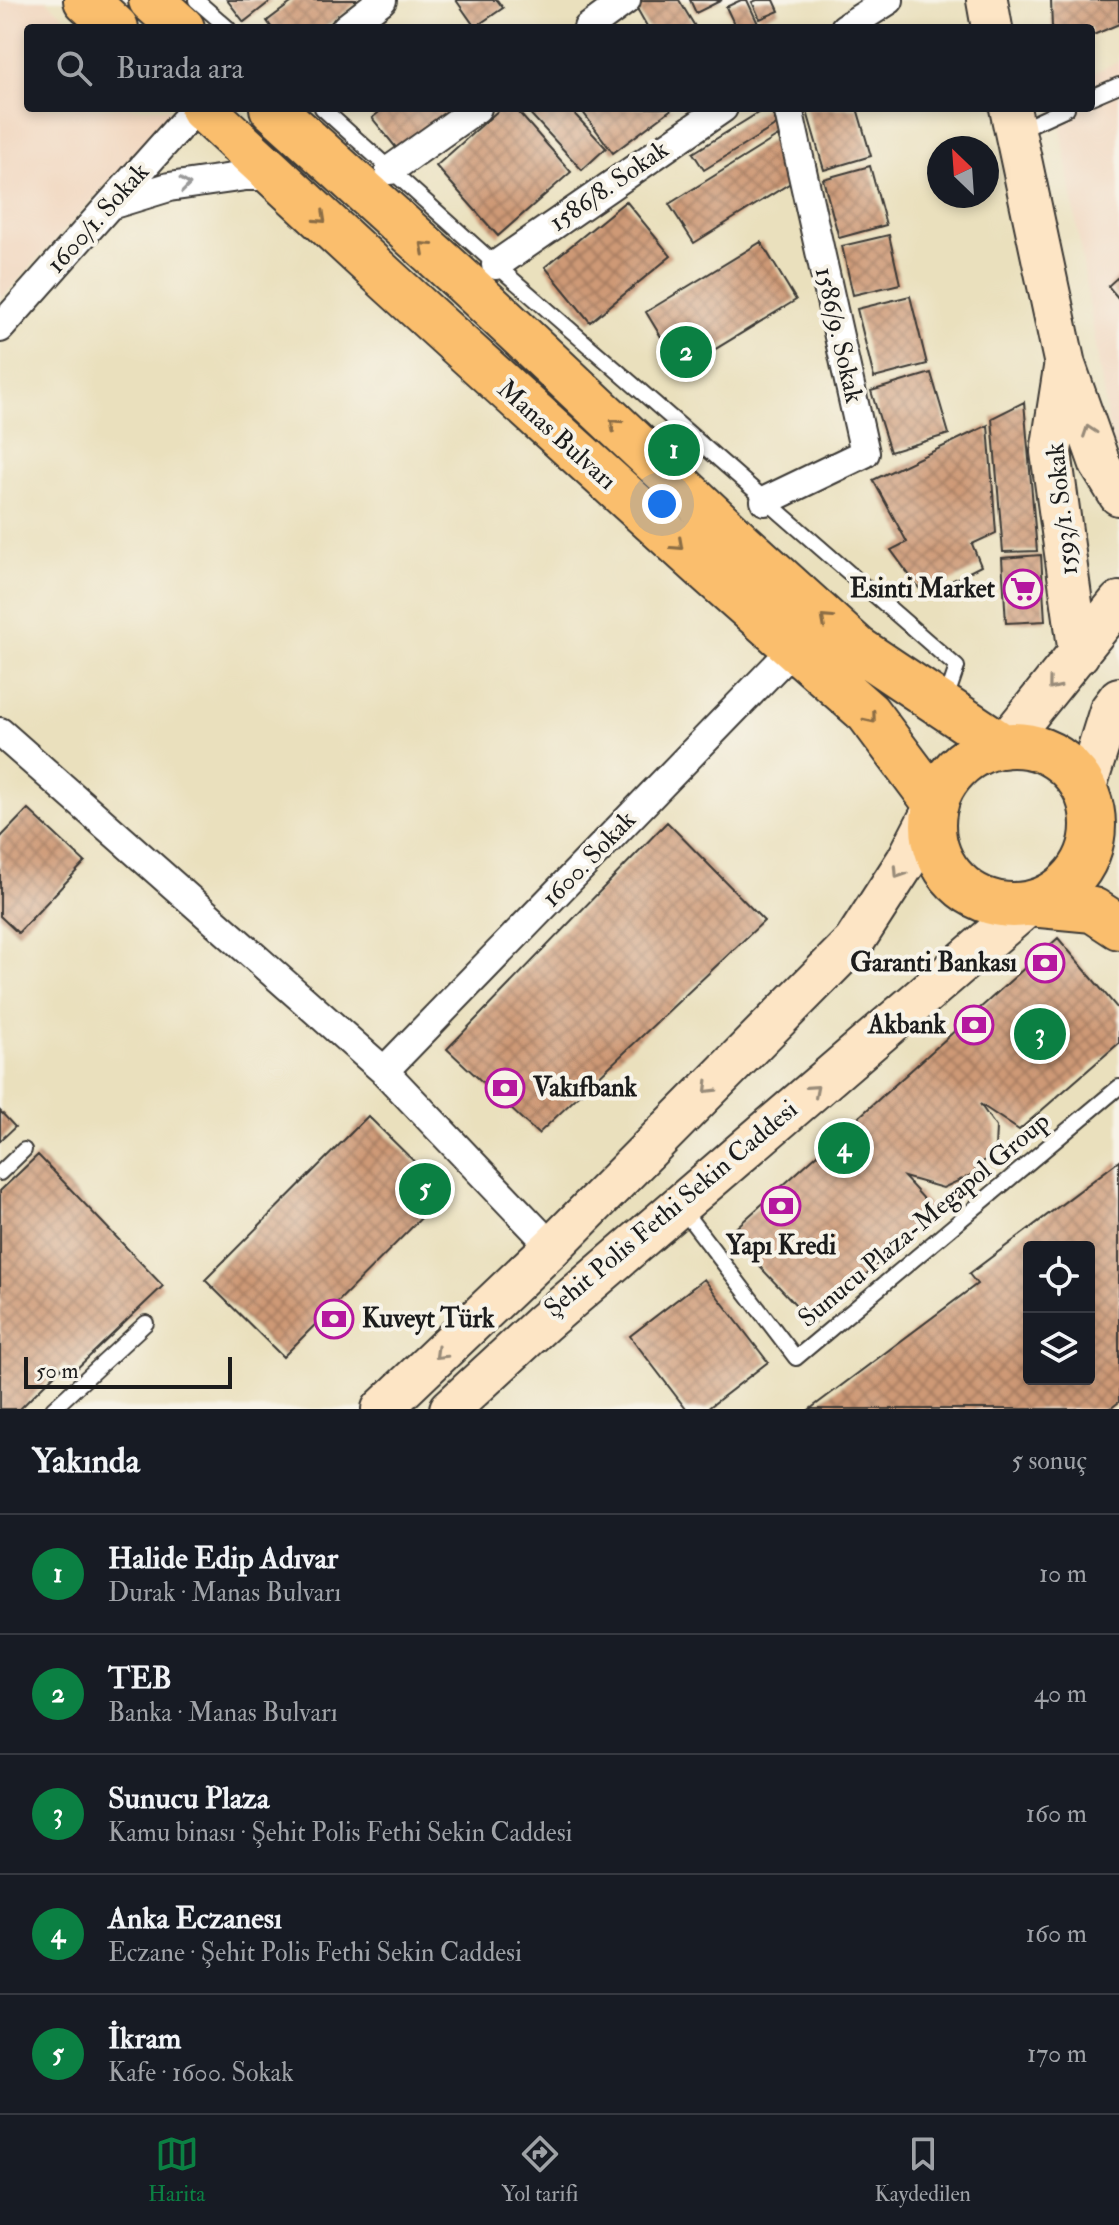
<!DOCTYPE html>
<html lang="tr">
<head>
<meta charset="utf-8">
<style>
	:root { --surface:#171b24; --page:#242831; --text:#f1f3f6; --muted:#9ea1a6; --line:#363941; --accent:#0b8043 }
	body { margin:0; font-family:"IM FELL Double Pica",serif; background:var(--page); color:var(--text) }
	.controls { position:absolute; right:24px; bottom:24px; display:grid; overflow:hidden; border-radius:8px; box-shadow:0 4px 12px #0003 }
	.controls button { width:72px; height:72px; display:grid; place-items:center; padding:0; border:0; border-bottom:2px solid var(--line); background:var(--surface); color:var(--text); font:40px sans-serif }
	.compass { position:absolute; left:927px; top:136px; width:72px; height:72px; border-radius:50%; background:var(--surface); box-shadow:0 4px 12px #0003; rotate:335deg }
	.scale { position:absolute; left:24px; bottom:20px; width:208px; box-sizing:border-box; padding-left:8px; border:4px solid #1c1c1c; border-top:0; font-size:22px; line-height:28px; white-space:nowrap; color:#1c1c1c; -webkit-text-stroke:6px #f7f3e8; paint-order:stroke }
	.you { position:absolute; left:662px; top:504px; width:28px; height:28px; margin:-20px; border:6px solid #fff; border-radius:50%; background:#1a73e8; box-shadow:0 0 0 12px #1a73e833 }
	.badge { display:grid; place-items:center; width:52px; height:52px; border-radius:50%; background:var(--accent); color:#fff; font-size:26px; font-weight:700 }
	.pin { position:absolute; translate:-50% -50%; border:4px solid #fff; box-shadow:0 2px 8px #0006 }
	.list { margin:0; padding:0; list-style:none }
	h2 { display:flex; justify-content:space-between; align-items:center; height:104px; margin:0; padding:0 32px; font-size:34px }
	h2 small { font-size:26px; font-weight:400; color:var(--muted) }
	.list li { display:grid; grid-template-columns:52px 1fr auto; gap:24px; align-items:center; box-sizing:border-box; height:120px; padding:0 32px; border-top:2px solid var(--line) }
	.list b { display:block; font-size:30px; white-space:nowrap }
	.list p { margin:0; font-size:26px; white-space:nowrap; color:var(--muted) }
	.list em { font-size:26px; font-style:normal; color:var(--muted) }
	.icon { flex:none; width:44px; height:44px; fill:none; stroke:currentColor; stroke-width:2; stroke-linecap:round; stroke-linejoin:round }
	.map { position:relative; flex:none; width:1119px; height:1409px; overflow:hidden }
	.search { position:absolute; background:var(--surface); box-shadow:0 4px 12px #0003; left:24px; right:24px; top:24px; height:88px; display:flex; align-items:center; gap:20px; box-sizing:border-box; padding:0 28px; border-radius:8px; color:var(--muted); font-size:30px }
	.sheet { height:704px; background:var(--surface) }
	nav { display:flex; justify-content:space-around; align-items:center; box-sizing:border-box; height:112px; border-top:2px solid var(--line); background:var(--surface); font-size:22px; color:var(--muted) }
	nav a { display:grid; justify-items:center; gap:4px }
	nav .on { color:var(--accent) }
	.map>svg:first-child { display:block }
</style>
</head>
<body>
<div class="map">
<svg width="1119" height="1409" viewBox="0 0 1119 1409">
	<defs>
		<pattern id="building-cross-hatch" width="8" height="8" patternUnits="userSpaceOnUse" patternTransform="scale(2)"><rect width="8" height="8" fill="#ce9976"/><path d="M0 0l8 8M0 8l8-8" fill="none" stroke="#a67c60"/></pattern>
	</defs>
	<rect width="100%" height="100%" fill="#f7f3e8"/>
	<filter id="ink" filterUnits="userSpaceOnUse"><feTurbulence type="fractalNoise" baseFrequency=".0125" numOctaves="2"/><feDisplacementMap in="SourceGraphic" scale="16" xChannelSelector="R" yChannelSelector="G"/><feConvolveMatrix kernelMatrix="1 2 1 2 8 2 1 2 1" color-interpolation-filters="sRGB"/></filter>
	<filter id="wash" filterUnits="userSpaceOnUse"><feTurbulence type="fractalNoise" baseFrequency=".006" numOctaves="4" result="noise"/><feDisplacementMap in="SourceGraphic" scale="32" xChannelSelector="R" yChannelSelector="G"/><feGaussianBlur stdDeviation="1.8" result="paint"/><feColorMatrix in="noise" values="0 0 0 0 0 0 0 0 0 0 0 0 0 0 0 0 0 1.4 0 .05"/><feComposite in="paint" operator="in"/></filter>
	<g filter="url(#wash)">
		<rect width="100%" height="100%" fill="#eae0bd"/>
		<path fill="#f1d5bd" d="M0,0H46L77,28H28V108H167L172,113L0,300Z
			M1119,61V453L1112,447L1058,108H1091V74Z"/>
		<g id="blocks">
			<path fill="url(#building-cross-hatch)" fill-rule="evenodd" d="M227,0H272L244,22Z
				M295,0H361L324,28H272L267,21Z
				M456,0H497L503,8L475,27Z
				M644,0H679L696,28H648L635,5Z
				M690,0H722L696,13Z
				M741,0H747L760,28H736L726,7Z
				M757,0H774L779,11L760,19L752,2Z
				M1051,0H1119V24L1091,36V28H1052Z
				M384,108H460L402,155L372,118Z
				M501,108H515L571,172L498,236L436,166Z
				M525,108H569L606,148L582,170Z
				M580,108H673L613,153Z
				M766,108H768L778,124L704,170L693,153Z
				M806,108H857L871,156L824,170Z
				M778,136L792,182L694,243L669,204Z
				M870,166L886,225L839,238L823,179Z
				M626,201L671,256L590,322L545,267Z
				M889,235L900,284L853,295L842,246Z
				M761,242L796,300L681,370L646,312Z
				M1119,276V299L1108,286Z
				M910,296L927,364L874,378L857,309Z
				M931,373L949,434L890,452L871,391Z
				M1024,402L1037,551L1003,552L992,418Z
				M988,425L996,533L972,544L981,566L924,595L891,550L907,542L873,480Z
				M1041,555L1045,621L1006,623L1002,558Z
				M28,809L85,862L18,933L0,916V838Z
				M667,822L764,921L538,1134L447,1049Z
				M1058,938L1119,1010V1043L1019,1130L980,1104L996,1127L995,1149L971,1175L943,1188L904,1177L935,1211L813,1323L729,1234Z
				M0,1111L15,1127L0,1141Z
				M368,1116L446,1193L283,1357L205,1280Z
				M38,1155L163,1286L72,1373L64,1365L20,1409H0V1191Z
				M1119,1161V1402L1110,1409H810L977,1284L969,1274ZM1029,1247H1089V1379H1029Z
				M704,1279L768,1362L707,1409H686L630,1336Z"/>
		</g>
	</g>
	<g filter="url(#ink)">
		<use href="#blocks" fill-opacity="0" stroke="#3b3934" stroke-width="2"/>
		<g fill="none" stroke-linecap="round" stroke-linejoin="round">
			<g stroke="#3b3934" stroke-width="18">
				<path id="lane" d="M196,0L228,28
					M1091,97L1119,85
					M322,108L496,265L957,667L945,702
					M1019,130L1067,108
					M0,1173L24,1150
					M682,1209L796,1358L1119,1087
					M53,1409L146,1323"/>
			</g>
			<g stroke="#3b3934" stroke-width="32">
				<path id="street" d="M346,28L382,0
					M588,28L626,0
					M845,28L889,0
					M390,170L477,108
					M110,205L169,187L246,176H275
					M496,265L723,108
					M0,328L196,108
					M765,501L865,453L788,108
					M0,732L384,1071L552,1247
					M384,1071L794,648"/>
			</g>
			<g stroke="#3b3934" stroke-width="44">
				<path id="secondary" d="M987,0L992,28
					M1010,108L1065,365L1100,464L1119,495
					M1064,368L1051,452L1079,654
					M1003,746L1119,602
					M1085,790L1110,710L1119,698
					M382,1409L552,1247L854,942L907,860L936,804
					M450,1409L543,1323L1030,904"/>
			</g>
			<g stroke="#3b3934" stroke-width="48">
				<path id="primary" d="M86,0L116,28
					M151,0L182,28
					M202,108L391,283L711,574L868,713L936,804
					M272,108L464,282L743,545L858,649L1003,746
					M933 825a80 80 0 1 1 160 0a80 80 0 1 1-160 0Z
					M1030,904L1093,910L1119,927"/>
			</g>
			<use href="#lane" stroke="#fff" stroke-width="14"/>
			<use href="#street" stroke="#fff" stroke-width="28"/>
			<use href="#secondary" stroke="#fde5c5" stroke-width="40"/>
			<use href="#primary" stroke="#fabe6d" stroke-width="44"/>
		</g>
		<defs><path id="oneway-chevron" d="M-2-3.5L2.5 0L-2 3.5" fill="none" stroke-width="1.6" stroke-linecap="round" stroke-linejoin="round" transform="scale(2)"/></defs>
		<use stroke="#999" href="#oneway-chevron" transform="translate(185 185) rotate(-8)"/>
		<g stroke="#8b6d44">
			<use href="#oneway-chevron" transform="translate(321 218) rotate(43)"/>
			<use href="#oneway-chevron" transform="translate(425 247) rotate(-138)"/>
			<use href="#oneway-chevron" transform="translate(615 424) rotate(-137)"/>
			<use href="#oneway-chevron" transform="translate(678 545) rotate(42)"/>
			<use href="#oneway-chevron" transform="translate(826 620) rotate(-138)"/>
			<use href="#oneway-chevron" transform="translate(871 718) rotate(50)"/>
		</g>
		<g stroke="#988b79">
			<use href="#oneway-chevron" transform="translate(1089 431) rotate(-109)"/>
			<use href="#oneway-chevron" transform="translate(1053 685) rotate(129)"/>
			<use href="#oneway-chevron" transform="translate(899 873) rotate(123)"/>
			<use href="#oneway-chevron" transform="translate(709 1088) rotate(135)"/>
			<use href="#oneway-chevron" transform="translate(814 1090) rotate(-41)"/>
			<use href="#oneway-chevron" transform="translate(440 1354) rotate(136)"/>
		</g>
	</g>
	<defs>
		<g id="supermarket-ring" transform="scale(2)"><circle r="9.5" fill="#f7f3e8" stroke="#b5179e" stroke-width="1.5"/><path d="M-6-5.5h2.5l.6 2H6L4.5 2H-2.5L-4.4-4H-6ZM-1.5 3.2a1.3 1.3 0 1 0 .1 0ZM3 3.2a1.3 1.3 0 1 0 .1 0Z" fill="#b5179e"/></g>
		<g id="bank-ring" transform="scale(2)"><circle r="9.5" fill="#f7f3e8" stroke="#b5179e" stroke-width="1.5"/><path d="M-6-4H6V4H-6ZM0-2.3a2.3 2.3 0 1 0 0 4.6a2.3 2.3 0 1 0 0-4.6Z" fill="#b5179e"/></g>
	</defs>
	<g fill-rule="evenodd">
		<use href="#supermarket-ring" x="1023" y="589"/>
		<use href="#bank-ring" x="1045" y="963"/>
		<use href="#bank-ring" x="974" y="1025"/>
		<use href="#bank-ring" x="505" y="1088"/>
		<use href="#bank-ring" x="781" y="1206"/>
		<use href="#bank-ring" x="334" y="1319"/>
	</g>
	<g text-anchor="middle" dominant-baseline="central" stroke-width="8" stroke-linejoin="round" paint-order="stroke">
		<g font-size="26" fill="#1c1c1c" stroke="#f7f3e8">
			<text transform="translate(609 186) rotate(-35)">1586/8. Sokak</text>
			<text transform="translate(98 218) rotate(-48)">1600/1. Sokak</text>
			<text transform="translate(839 335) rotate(77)">1586/9. Sokak</text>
			<text transform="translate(557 435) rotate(42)">Manas Bulvarı</text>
			<text transform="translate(1062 509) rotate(-96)">1593/1. Sokak</text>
			<text transform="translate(589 859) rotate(-46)">1600. Sokak</text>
			<text transform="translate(671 1209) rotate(-40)">Şehit Polis Fethi Sekin Caddesi</text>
			<text transform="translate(924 1220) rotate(-40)">Sunucu Plaza-Megapol Group</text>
		</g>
		<g font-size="26" font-weight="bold" fill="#1c1c1c" stroke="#f7f3e8" text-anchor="end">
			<text x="995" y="589">Esinti Market</text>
			<text x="1017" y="963">Garanti Bankası</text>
			<text x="946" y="1025">Akbank</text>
			<text x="533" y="1088" text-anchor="start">Vakıfbank</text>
			<text x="781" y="1246" text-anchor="middle">Yapı Kredi</text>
			<text x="362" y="1319" text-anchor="start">Kuveyt Türk</text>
		</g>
	</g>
</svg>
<div class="controls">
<button><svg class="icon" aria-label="locate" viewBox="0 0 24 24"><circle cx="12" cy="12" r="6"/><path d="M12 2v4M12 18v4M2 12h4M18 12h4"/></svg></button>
<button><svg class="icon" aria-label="layers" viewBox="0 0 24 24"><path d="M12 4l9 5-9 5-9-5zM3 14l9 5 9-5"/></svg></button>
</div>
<svg class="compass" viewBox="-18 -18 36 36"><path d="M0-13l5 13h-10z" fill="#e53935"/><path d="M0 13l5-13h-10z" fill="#9ea1a6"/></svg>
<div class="scale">50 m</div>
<div class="you"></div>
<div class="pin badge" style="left:674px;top:450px">1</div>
<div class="pin badge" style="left:686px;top:352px">2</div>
<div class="pin badge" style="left:1040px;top:1034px">3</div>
<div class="pin badge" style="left:844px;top:1148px">4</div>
<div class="pin badge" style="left:425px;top:1189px">5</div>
<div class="search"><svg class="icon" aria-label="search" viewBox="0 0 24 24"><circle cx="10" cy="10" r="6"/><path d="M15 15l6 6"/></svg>Burada ara</div>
</div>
<section class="sheet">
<h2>Yakında<small>5 sonuç</small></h2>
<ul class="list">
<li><span class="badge">1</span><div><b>Halide Edip Adıvar</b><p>Durak · Manas Bulvarı</p></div><em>10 m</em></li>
<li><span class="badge">2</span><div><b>TEB</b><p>Banka · Manas Bulvarı</p></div><em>40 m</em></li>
<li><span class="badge">3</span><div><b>Sunucu Plaza</b><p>Kamu binası · Şehit Polis Fethi Sekin Caddesi</p></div><em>160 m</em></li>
<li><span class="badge">4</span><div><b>Anka Eczanesı</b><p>Eczane · Şehit Polis Fethi Sekin Caddesi</p></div><em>160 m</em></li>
<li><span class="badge">5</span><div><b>İkram</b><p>Kafe · 1600. Sokak</p></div><em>170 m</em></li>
</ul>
</section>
<nav>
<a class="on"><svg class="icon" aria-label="map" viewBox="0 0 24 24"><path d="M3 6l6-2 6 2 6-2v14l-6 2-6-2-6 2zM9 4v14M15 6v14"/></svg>Harita</a>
<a><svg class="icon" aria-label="directions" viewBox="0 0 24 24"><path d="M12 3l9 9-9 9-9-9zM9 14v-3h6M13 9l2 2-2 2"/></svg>Yol tarifi</a>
<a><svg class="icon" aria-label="saved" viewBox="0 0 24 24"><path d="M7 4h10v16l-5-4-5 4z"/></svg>Kaydedilen</a>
</nav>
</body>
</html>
